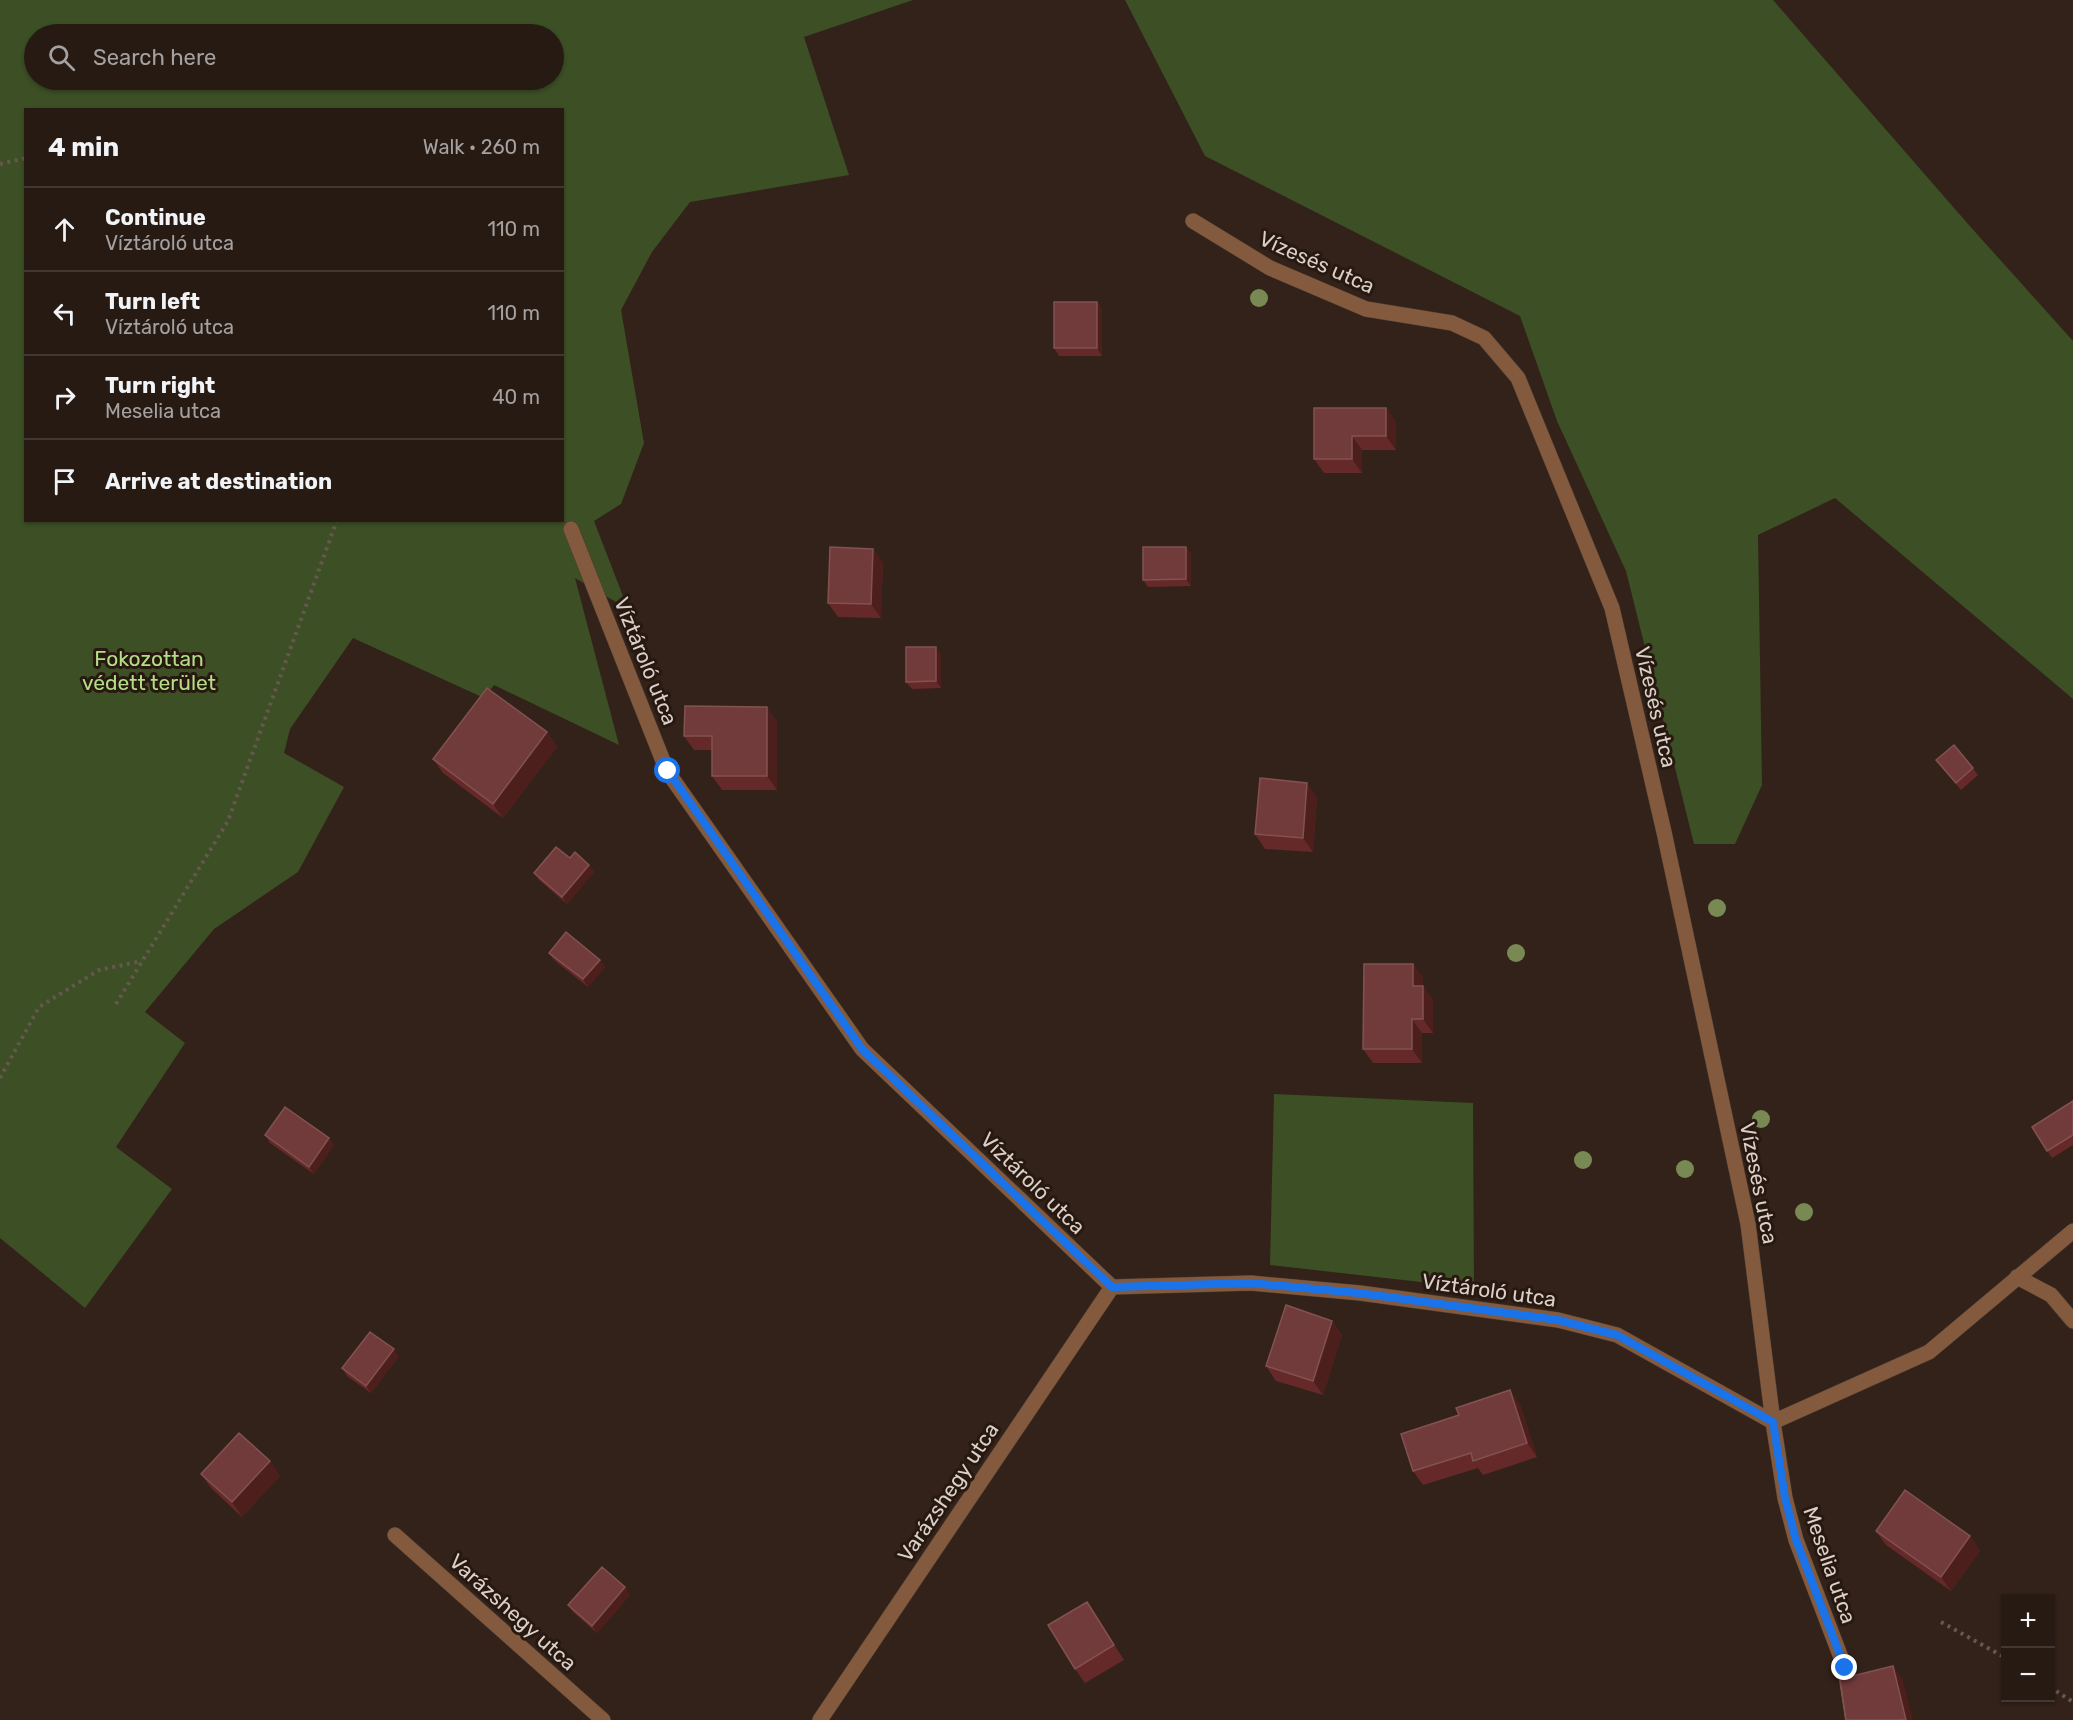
<!DOCTYPE html>
<html lang="en">
<head>
<meta charset="utf-8">
<style>
	:root { --surface:#261a13; --page:#322721; --text:#f1f3f6; --muted:#a4a1a0; --line:#423833 }
	body { margin:0; font-family:Rubik,sans-serif; background:var(--page); color:var(--text) }
	.controls { position:absolute; right:18px; bottom:18px; display:grid; overflow:hidden; border-radius:0px; box-shadow:0 2px 4px #0004 }
	.controls button { width:54px; height:54px; display:grid; place-items:center; padding:0; border:0; border-bottom:2px solid var(--line); background:var(--surface); color:var(--text); font:30px sans-serif }
	.stop { position:absolute; width:18px; height:18px; margin:-14px; border:4px solid #1a73e8; border-radius:50%; background:#fff }
	.stop.end { background:#1a73e8; border-color:#fff; box-shadow:0 2px 6px #0008 }
	.list { margin:0; padding:0; list-style:none }
	h2 { display:flex; justify-content:space-between; align-items:center; height:78px; margin:0; padding:0 24px; font-size:26px }
	h2 small { font-size:20px; font-weight:400; color:var(--muted) }
	.list li { display:grid; grid-template-columns:39px 1fr auto; gap:18px; align-items:center; box-sizing:border-box; height:84px; padding:0 24px; border-top:2px solid var(--line) }
	.list b { display:block; font-size:22px; white-space:nowrap }
	.list p { margin:0; font-size:20px; white-space:nowrap; color:var(--muted) }
	.list em { font-size:20px; font-style:normal; color:var(--muted) }
	.icon { flex:none; width:33px; height:33px; fill:none; stroke:currentColor; stroke-width:2; stroke-linecap:round; stroke-linejoin:round }
	.map { position:relative; flex:none; width:2073px; height:1720px; overflow:hidden }
	.search { position:absolute; background:var(--surface); box-shadow:0 2px 4px #0004; left:24px; top:24px; width:540px; height:66px; display:flex; align-items:center; gap:15px; box-sizing:border-box; padding:0 21px; border-radius:33px; color:var(--muted); font-size:22px }
	.panel { position:absolute; background:var(--surface); box-shadow:0 2px 4px #0004; left:24px; top:108px; width:540px; height:414px; border-radius:0px }
	.map>svg:first-child { display:block }
</style>
</head>
<body>
<div class="map">
<svg width="2073" height="1720" viewBox="0 0 2073 1720">
	<rect width="100%" height="100%" fill="#332219"/>
	<path fill="#3c4f25" fill-rule="evenodd" d="M0,0H913L804,37L849,175L690,202L652,252L621,310L644,443L621,504L594,521L628,609L575,578L619,745L494,685L484,698L353,638L290,729L284,753L344,787L298,872L214,929L145,1012L185,1043L116,1147L172,1189L85,1308L0,1238ZM34,34H554V80H34ZM26,110H562V520H26Z
		M1125,0H1773L1968,224L2073,341V699L1835,498L1758,535L1762,785L1735,844H1694L1626,571L1557,421L1520,316L1205,156Z
		M1274,1094L1473,1103L1474,1288L1270,1265Z"/>
	<g fill="none" stroke-linecap="round" stroke-linejoin="round">
		<g stroke="#4e3e35" stroke-width="16">
			<path id="minor" d="M1193,221L1270,268L1366,309L1452,323L1484,338L1518,378L1612,608L1664,832L1748,1224L1773,1422L1785,1498L1796,1540L1845,1668L1853,1720
				M571,529L667,771L862,1049L1112,1287L1251,1283L1360,1293L1558,1320L1617,1335L1773,1422
				M2017,1277L2051,1295L2073,1321
				M1773,1422L1929,1352L2073,1231
				M395,1535L603,1720
				M820,1720L1112,1287"/>
		</g>
		<path stroke="#67574f" stroke-width="4" stroke-dasharray="3 4.5" stroke-linecap="butt" d="M0,164L26,158
			M116,1004L228,821L337,520
			M0,1078L39,1007L99,970L142,961
			M1941,1622L2006,1658
			M2050,1687L2073,1702"/>
		<use href="#minor" stroke="#835a3d" stroke-width="15"/>
	</g>
	<g fill="#798954">
		<circle cx="1259" cy="298" r="9"/>
		<circle cx="1717" cy="908" r="9"/>
		<circle cx="1516" cy="953" r="9"/>
		<circle cx="1761" cy="1119" r="9"/>
		<circle cx="1583" cy="1160" r="9"/>
		<circle cx="1685" cy="1169" r="9"/>
		<circle cx="1804" cy="1212" r="9"/>
	</g>
	<path fill="#66292a" d="M1097,302L1102,309V356H1059L1054,348Z
		M1386,408L1396,422V450H1362V473H1324L1314,459Z
		M1186,547L1191,554V586L1148,587L1143,580Z
		M873,549L883,563L881,618L838,617L828,603Z
		M941,654V688L912,689L906,682Z
		M777,721V790H722L712,776V750H694L684,736Z
		M547,732L557,747L503,818L443,773L433,759Z
		M1936,760L1973,768L1978,775L1961,790Z
		M1317,797L1313,852L1265,849L1255,834Z
		M570,858L589,865L594,872L567,904L539,880L534,873Z
		M549,953L600,960L605,967L588,987L554,960Z
		M1413,964L1423,978V986L1433,1000V1033H1422V1063H1373L1363,1049Z
		M2073,1101V1145L2052,1158L2032,1127Z
		M265,1135L329,1138L334,1145L314,1174L270,1143Z
		M1332,1321L1342,1335L1323,1395L1276,1381L1266,1366Z
		M399,1356L371,1393L347,1376L342,1368Z
		M1510,1390L1520,1405L1537,1457L1483,1475L1478,1468L1423,1485L1413,1471L1459,1415Z
		M270,1461L280,1476L242,1517L211,1488L201,1474Z
		M1876,1531L1970,1536L1980,1551L1951,1591L1886,1545Z
		M625,1587L630,1595L597,1633L573,1612L568,1605Z
		M1097,1616L1124,1660L1085,1683L1075,1669Z"/>
	<path fill="#4c1f1c" d="M1097,302L1102,309V356L1097,348Z
		M1386,408L1396,422V450L1386,436Z
		M1352,436L1362,450V473L1352,459Z
		M1186,547L1191,554V586L1186,579Z
		M873,549L883,563L881,618L871,604Z
		M936,647L941,654V688L936,681Z
		M767,707L777,721V790L767,776Z
		M547,732L557,747L503,818L493,804Z
		M1307,783L1317,797L1313,852L1303,838Z
		M589,865L594,872L567,904L562,897Z
		M600,960L605,967L588,987L583,979Z
		M1413,964L1423,978V1000L1413,986Z
		M1423,986L1433,1000V1033L1423,1019Z
		M1412,1019L1422,1033V1063L1412,1049Z
		M329,1138L334,1145L314,1174L309,1167Z
		M1332,1321L1342,1335L1323,1395L1313,1381Z
		M394,1349L399,1356L371,1393L366,1386Z
		M1510,1390L1520,1405L1537,1457L1527,1443Z
		M270,1461L280,1476L242,1517L232,1502Z
		M1970,1536L1980,1551L1951,1591L1941,1577Z
		M625,1587L630,1595L597,1633L592,1626Z
		M1087,1602L1097,1616L1124,1660L1114,1645Z
		M1893,1666L1903,1680L1913,1720H1906Z"/>
	<path fill="#723b3b" stroke="#825251" stroke-width="1.5" d="M1054,302H1097V348H1054Z
		M1314,408H1386V436H1352V459H1314Z
		M830,547L873,549L871,604L828,603Z
		M1143,547H1186V579L1143,580Z
		M906,647H936V681L906,682Z
		M487,688L547,732L493,804L433,759Z
		M685,706L767,707V776H712V736H684Z
		M1954,745L1973,768L1956,783L1936,760Z
		M1260,778L1307,783L1303,838L1255,834Z
		M556,847L570,858L575,852L589,865L562,897L534,873Z
		M566,932L600,960L583,979L549,953Z
		M1364,964H1413V986H1423V1019H1412V1049H1363Z
		M2073,1101V1135L2047,1151L2032,1127Z
		M285,1107L329,1138L309,1167L265,1135Z
		M1286,1305L1332,1321L1313,1381L1266,1366Z
		M370,1332L394,1349L366,1386L342,1368Z
		M1510,1390L1527,1443L1473,1461L1471,1453L1413,1471L1401,1434L1459,1415L1456,1408Z
		M239,1433L270,1461L232,1502L201,1474Z
		M1905,1490L1970,1536L1941,1577L1876,1531Z
		M602,1567L625,1587L592,1626L568,1605Z
		M1087,1602L1114,1645L1075,1669L1048,1625Z
		M1893,1666L1906,1720H1846L1840,1679Z"/>
	<g fill="none" stroke-linecap="round" stroke-linejoin="round">
		<path stroke="#1a73e8" stroke-width="8" d="M668,771L862,1049L1112,1287L1251,1283L1359,1293L1558,1320L1617,1335L1773,1422L1785,1498L1796,1540L1845,1668"/>
	</g>
	<g text-anchor="middle" dominant-baseline="central" stroke-width="6" stroke-linejoin="round" paint-order="stroke">
		<g font-size="21" fill="#dacfc9" stroke="#281910">
			<text transform="translate(1317 262) rotate(24)">Vízesés utca</text>
			<text transform="translate(646 661) rotate(68)">Víztároló utca</text>
			<text transform="translate(1656 707) rotate(77)">Vízesés utca</text>
			<text transform="translate(1033 1183) rotate(44)">Víztároló utca</text>
			<text transform="translate(1759 1183) rotate(79)">Vízesés utca</text>
			<text transform="translate(1489 1290) rotate(8)">Víztároló utca</text>
			<text transform="translate(948 1492) rotate(-56)">Varázshegy utca</text>
			<text transform="translate(1830 1565) rotate(71)">Meselia utca</text>
			<text transform="translate(513 1612) rotate(42)">Varázshegy utca</text>
		</g>
		<g font-size="21" fill="#b3de85" stroke="#281910">
			<text x="149" y="658">Fokozottan<tspan x="149" dy="24">védett terület</tspan></text>
		</g>
	</g>
</svg>
<div class="controls">
<button>+</button>
<button>−</button>
</div>
<div class="stop" style="left:668px;top:771px"></div>
<div class="stop end" style="left:1845px;top:1668px"></div>
<div class="search"><svg class="icon" aria-label="search" viewBox="0 0 24 24"><circle cx="10" cy="10" r="6"/><path d="M15 15l6 6"/></svg>Search here</div>
<section class="panel">
<h2>4 min<small>Walk · 260 m</small></h2>
<ul class="list">
<li><svg class="icon" aria-label="ahead" viewBox="0 0 24 24"><path d="M12 20V5M6 11l6-6 6 6"/></svg><div><b>Continue</b><p>Víztároló utca</p></div><em>110 m</em></li>
<li><svg class="icon" aria-label="left" viewBox="0 0 24 24"><path d="M17 20v-9H6M10 6l-5 5 5 5"/></svg><div><b>Turn left</b><p>Víztároló utca</p></div><em>110 m</em></li>
<li><svg class="icon" aria-label="right" viewBox="0 0 24 24"><path d="M7 20v-9h11M14 6l5 5-5 5"/></svg><div><b>Turn right</b><p>Meselia utca</p></div><em>40 m</em></li>
<li><svg class="icon" aria-label="arrive" viewBox="0 0 24 24"><path d="M6 21V4h12l-3 4 3 4H6"/></svg><div><b>Arrive at destination</b></div></li>
</ul>
</section>
</div>
</body>
</html>
